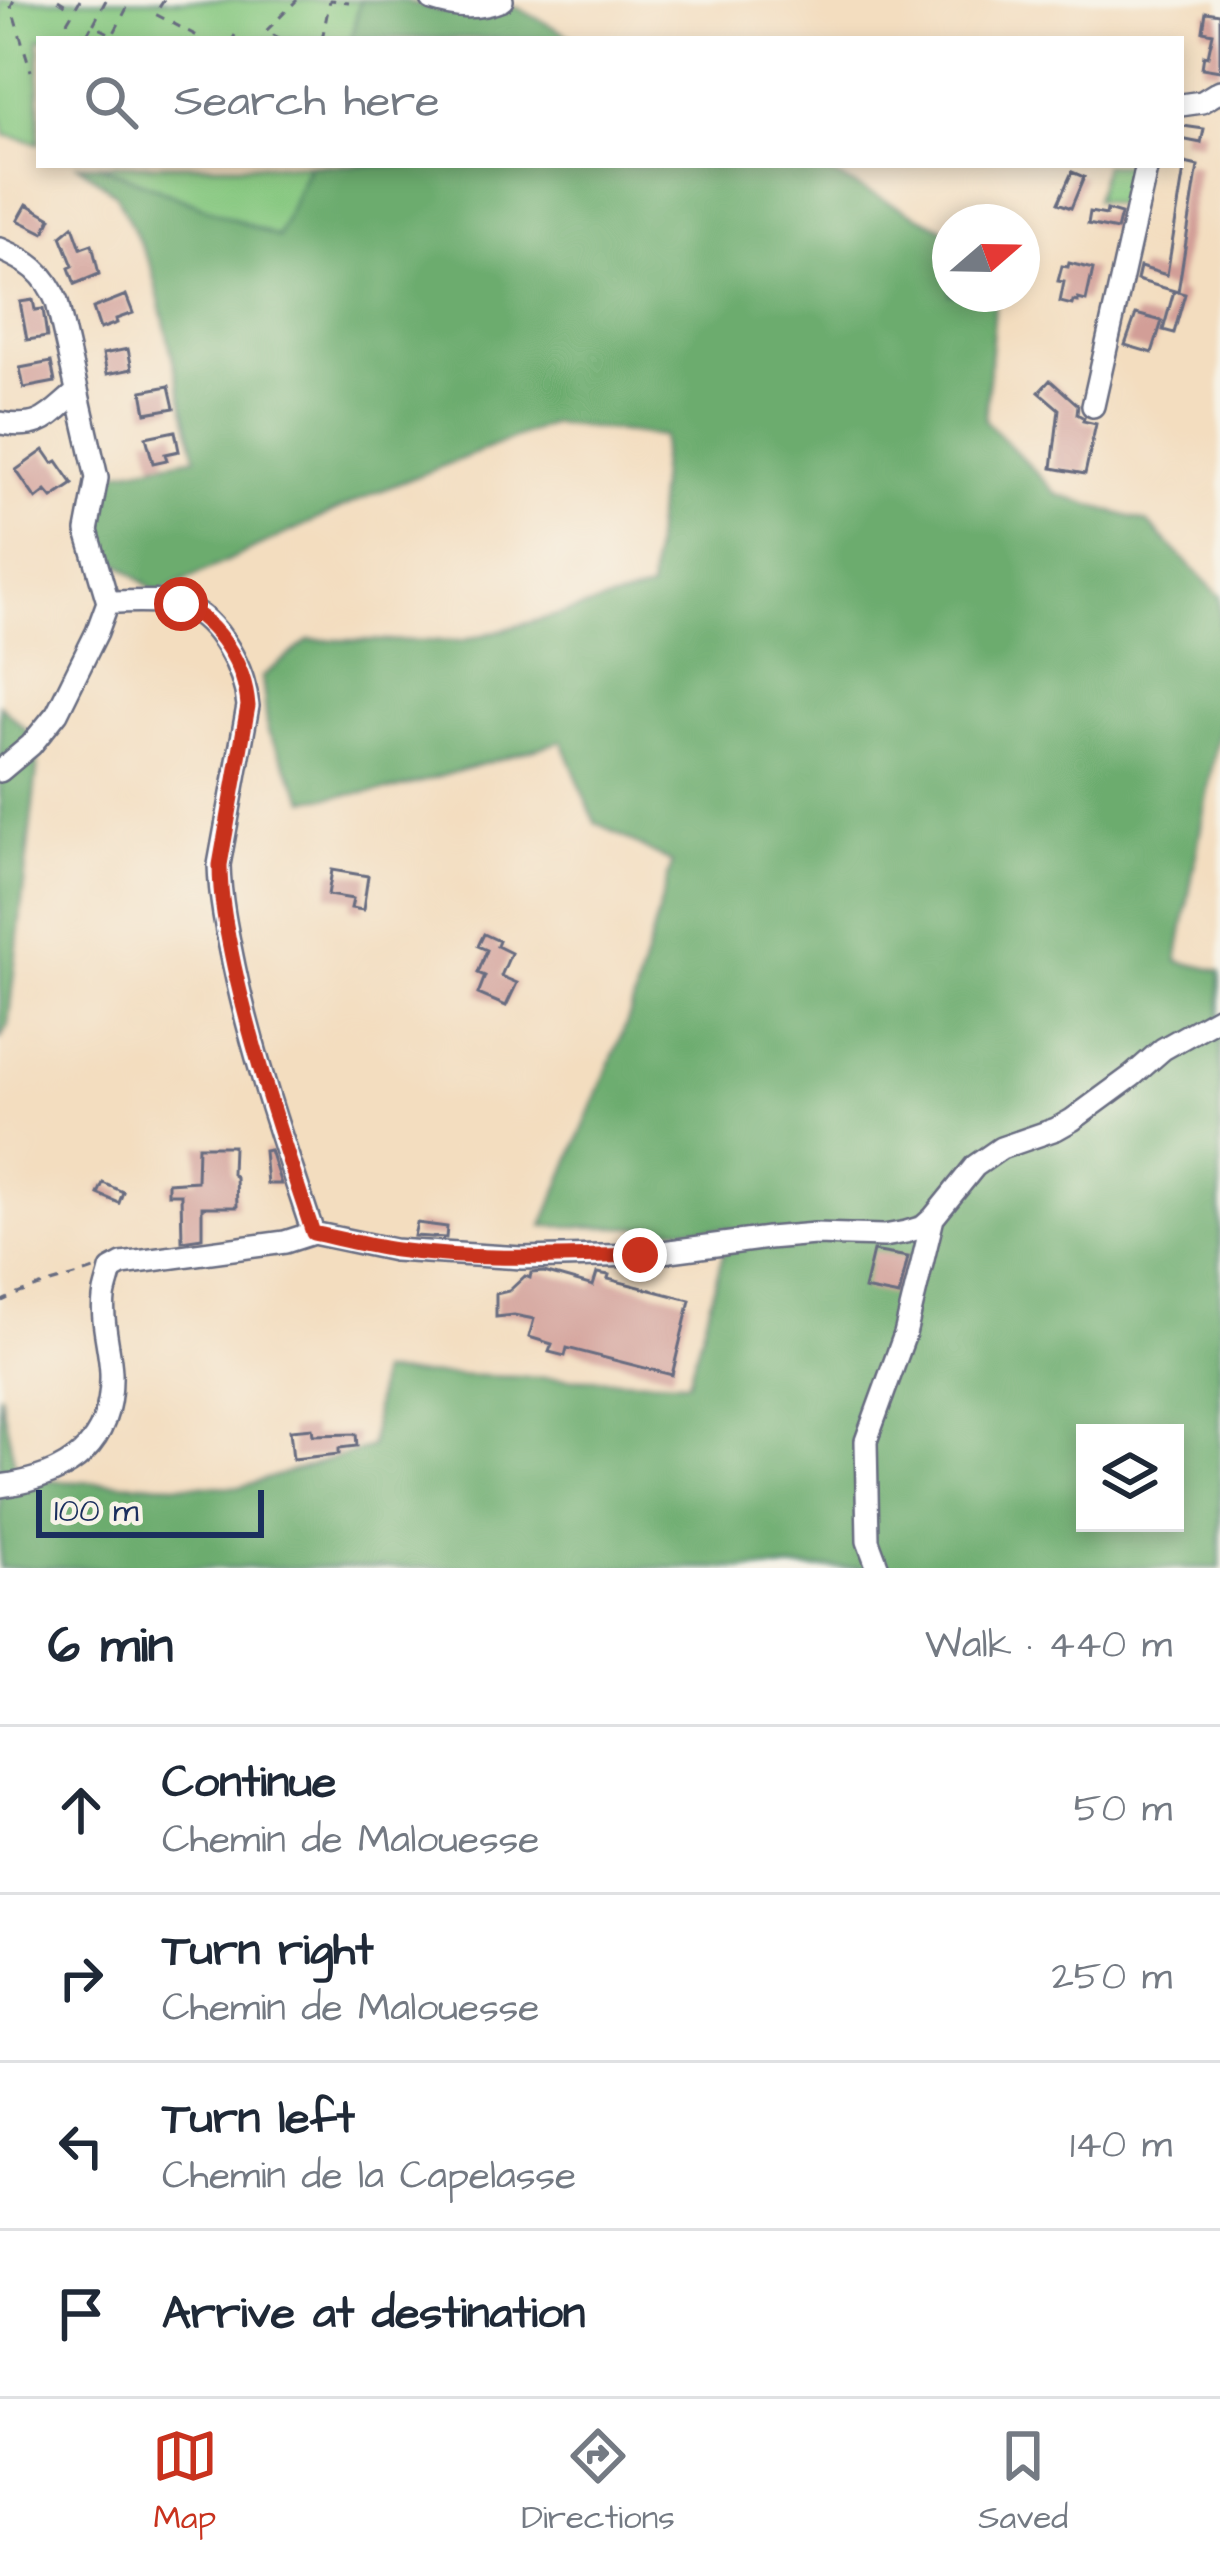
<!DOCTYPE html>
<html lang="en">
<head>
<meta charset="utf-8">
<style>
	:root { --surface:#fff; --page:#f6f6f7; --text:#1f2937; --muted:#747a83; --line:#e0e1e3; --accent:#c8321e }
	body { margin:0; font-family:"Architects Daughter",sans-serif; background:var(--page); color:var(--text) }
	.controls { position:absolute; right:36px; bottom:36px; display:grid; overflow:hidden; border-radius:0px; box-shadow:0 6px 18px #0003 }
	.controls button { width:108px; height:108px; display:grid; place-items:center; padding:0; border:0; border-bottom:3px solid var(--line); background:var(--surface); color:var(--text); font:60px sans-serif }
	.compass { position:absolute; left:932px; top:204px; width:108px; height:108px; border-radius:50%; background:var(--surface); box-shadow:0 6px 18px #0003; rotate:70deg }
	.scale { position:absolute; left:36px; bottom:30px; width:228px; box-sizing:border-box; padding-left:12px; border:6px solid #1b2f5e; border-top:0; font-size:33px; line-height:42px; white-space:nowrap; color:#1b2f5e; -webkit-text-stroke:9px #f7f3e8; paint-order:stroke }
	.stop { position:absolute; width:36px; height:36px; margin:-27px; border:9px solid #c8321e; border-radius:50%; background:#fff }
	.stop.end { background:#c8321e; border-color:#fff; box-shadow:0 3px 12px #0008 }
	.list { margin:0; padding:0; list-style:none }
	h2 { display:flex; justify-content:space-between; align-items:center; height:156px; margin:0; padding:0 48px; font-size:51px }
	h2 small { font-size:39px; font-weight:400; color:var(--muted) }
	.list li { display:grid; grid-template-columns:78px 1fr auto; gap:36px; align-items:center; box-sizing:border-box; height:168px; padding:0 48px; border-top:3px solid var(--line) }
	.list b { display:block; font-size:45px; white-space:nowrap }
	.list p { margin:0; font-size:39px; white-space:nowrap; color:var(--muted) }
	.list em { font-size:39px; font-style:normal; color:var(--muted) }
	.icon { flex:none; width:66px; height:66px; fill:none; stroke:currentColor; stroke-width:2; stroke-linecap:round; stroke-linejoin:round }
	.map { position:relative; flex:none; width:1220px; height:1568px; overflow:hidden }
	.search { position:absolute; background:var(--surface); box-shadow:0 6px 18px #0003; left:36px; right:36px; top:36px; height:132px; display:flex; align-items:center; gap:30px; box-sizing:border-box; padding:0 42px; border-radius:0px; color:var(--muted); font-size:45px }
	.sheet { height:828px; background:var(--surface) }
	nav { display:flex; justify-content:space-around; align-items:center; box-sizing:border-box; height:168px; border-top:3px solid var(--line); background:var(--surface); font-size:33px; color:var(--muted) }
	nav a { display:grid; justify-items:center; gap:6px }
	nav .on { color:var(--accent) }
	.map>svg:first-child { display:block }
</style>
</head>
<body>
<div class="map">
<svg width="1220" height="1568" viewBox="0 0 1220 1568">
	<rect width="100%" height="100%" fill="#f7f3e8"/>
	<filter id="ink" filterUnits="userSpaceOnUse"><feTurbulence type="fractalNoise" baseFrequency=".00833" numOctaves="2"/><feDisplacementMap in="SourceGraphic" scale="24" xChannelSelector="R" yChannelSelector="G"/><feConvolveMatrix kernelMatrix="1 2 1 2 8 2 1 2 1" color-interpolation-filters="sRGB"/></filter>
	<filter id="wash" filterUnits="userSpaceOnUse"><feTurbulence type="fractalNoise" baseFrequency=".004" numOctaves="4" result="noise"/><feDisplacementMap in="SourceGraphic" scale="48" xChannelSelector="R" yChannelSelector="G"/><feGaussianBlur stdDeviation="2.7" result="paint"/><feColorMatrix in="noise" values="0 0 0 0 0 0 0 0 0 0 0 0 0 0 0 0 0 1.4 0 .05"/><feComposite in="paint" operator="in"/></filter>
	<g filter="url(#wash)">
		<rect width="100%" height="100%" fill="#f3ddbf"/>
		<path fill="#85c77f" stroke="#507b6e" stroke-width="3" d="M0,0H360L351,39H39V143L5,135L0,115Z
			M99,165H309L279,238Z
			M1104,165H1140L1130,207L1095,200Z"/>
		<path fill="#6cac6e" stroke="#446e66" stroke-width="3" fill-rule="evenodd" d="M360,0H401L441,11L468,13L516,7L575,39H351Z
			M78,165H99L278,237L309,165H813L950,232V294H996L985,420L1058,495L1147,522L1220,596V722L1177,961L1220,971V1568H0V1393L18,1480L240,1487L371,1447L379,1373L688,1382L730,1229L543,1226L629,1017L672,863L595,822L562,741L397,789L305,800L268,732L262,677L309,640L461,641L650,590L663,436L552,423L377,492L157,593L91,542L105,474L196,457L151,266L116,194ZM1085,1433H1175V1523H1085Z
			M0,705L40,743L8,1025L0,1040Z"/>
		<g id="blocks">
			<path fill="#d29e97" d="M1206,12L1220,14V71L1202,68L1204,55L1208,56L1213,33L1203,31Z
				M1183,126L1204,129L1201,143L1181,139Z
				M1185,163L1198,166L1178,292L1137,280L1140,267L1167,275Z
				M1072,172L1084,177L1071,208L1058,203Z
				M27,204L51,218L44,233L18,220Z
				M1107,210L1121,214L1117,230L1088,224L1090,212L1106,215Z
				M73,226L81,248L92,244L99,274L75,284L69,268L73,266L61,236Z
				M1069,263L1093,269L1086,301L1078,299V302L1073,301L1072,305L1060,302L1064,282L1058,281L1062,266L1068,267Z
				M1174,291L1185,294L1174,333L1163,330Z
				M126,295L133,313L116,319L117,323L100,329L93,308Z
				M33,300L35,310L43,309L47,337L27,340L20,302Z
				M1136,314L1162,321L1152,353L1125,345Z
				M128,349L132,369L107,374L103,354Z
				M51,362L55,382L24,388L20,368Z
				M1050,380L1078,405L1077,414L1084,418L1083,421L1096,424L1085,474L1052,468L1059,409L1039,392Z
				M169,386L174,408L146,413L142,391Z
				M175,431L179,451L165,454L167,460L153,463L146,437Z
				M44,450L53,463L57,461L73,484L52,498L46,491L36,499L16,470Z
				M332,870L368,876L363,910L351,908L353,899L328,895Z
				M484,934L499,941L497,946L511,953L501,976L517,983L506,1006L478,994L485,976L478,973L487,950L478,946Z
				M198,1146H233L232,1174L236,1177L237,1207H202V1238L182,1241L181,1194H168V1183L197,1181Z
				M270,1150L277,1172L281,1184H267L264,1151Z
				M103,1183L123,1192L119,1203L98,1194Z
				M417,1223L447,1227L446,1238L414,1236Z
				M873,1251L908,1257L899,1296L864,1289Z
				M544,1272L593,1286L597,1273L609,1275L608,1279L690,1300L672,1375L567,1348L565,1356L549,1352L552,1344L529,1337L534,1319L514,1315L496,1317V1294L509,1291L525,1276L530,1278L531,1273Z
				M312,1428L313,1435L356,1434L357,1446L339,1448V1454L293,1459L290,1430Z"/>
		</g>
	</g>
	<g filter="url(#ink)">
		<use href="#blocks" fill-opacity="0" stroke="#676c80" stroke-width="3"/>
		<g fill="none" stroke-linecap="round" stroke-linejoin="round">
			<g stroke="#676c80" stroke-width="26">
				<path id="minor" d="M432,0C456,8 478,10 502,0
					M1181,105L1202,102L1220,91
					M0,249C28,261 45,272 57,302L97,478L87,531L108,602
					M1093,406L1147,165
					M0,423C42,430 47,417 77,392
					M108,602C129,602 166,599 184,606C219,619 245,671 248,706L219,865C220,900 227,932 234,966C253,1057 284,1145 313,1233
					M0,771L31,745L57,713L97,632L108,602
					M0,1486C68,1477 113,1446 111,1373C110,1348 101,1322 104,1298C105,1289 109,1279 111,1270L122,1264L285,1242L313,1233L394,1250L522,1258L640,1255L768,1238L815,1234L884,1236L906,1232L923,1227L933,1218L975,1166L1001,1148L1056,1129L1072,1120L1132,1076L1163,1049L1220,1017
					M878,1568L868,1541L866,1441L905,1334L933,1218"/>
			</g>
			<path stroke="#676c80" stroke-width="3" stroke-dasharray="9 9" stroke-linecap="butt" d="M14,0L11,6L31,71
				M58,0L72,9
				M106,0L93,25L113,35L131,0
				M164,0L155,14L203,39
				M91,27L86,36L91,39
				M67,39L64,27L80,0
				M233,39L235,35
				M281,39L266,31L297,0
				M322,39L330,0L349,2
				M0,1302C31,1286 62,1281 94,1270"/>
			<use href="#minor" stroke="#fff" stroke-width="21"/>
		</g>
	</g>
	<g fill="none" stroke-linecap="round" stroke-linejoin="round" filter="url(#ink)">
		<path stroke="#c8321e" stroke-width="15" d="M181,604C218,624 245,663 248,706L220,865C220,900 227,932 234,966C254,1057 284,1145 313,1233C341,1239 368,1246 396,1250C477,1261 559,1257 640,1255"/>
	</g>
</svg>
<div class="controls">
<button><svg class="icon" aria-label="layers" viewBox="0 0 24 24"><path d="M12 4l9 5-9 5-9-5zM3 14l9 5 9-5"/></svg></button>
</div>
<svg class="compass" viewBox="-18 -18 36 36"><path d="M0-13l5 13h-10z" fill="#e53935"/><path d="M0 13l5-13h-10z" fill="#747a83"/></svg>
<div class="scale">100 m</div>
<div class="stop" style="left:181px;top:604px"></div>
<div class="stop end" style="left:640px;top:1255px"></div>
<div class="search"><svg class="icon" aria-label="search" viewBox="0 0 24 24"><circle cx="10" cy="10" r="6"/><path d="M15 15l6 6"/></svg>Search here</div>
</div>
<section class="sheet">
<h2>6 min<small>Walk · 440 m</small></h2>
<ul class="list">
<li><svg class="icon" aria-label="ahead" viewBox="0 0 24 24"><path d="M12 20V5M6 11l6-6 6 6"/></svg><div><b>Continue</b><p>Chemin de Malouesse</p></div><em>50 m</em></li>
<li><svg class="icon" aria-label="right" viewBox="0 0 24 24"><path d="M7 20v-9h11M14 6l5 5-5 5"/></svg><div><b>Turn right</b><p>Chemin de Malouesse</p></div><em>250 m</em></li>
<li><svg class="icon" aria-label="left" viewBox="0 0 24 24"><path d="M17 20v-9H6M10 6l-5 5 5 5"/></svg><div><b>Turn left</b><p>Chemin de la Capelasse</p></div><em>140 m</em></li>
<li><svg class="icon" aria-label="arrive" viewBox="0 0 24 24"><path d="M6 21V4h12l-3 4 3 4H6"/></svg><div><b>Arrive at destination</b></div></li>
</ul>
</section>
<nav>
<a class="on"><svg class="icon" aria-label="map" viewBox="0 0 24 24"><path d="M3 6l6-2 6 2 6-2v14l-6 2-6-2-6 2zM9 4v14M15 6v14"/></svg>Map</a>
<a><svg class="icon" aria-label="directions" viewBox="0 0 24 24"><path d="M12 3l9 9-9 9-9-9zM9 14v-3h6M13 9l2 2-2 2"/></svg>Directions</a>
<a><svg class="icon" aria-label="saved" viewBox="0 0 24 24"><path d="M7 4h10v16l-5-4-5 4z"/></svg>Saved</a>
</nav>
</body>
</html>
